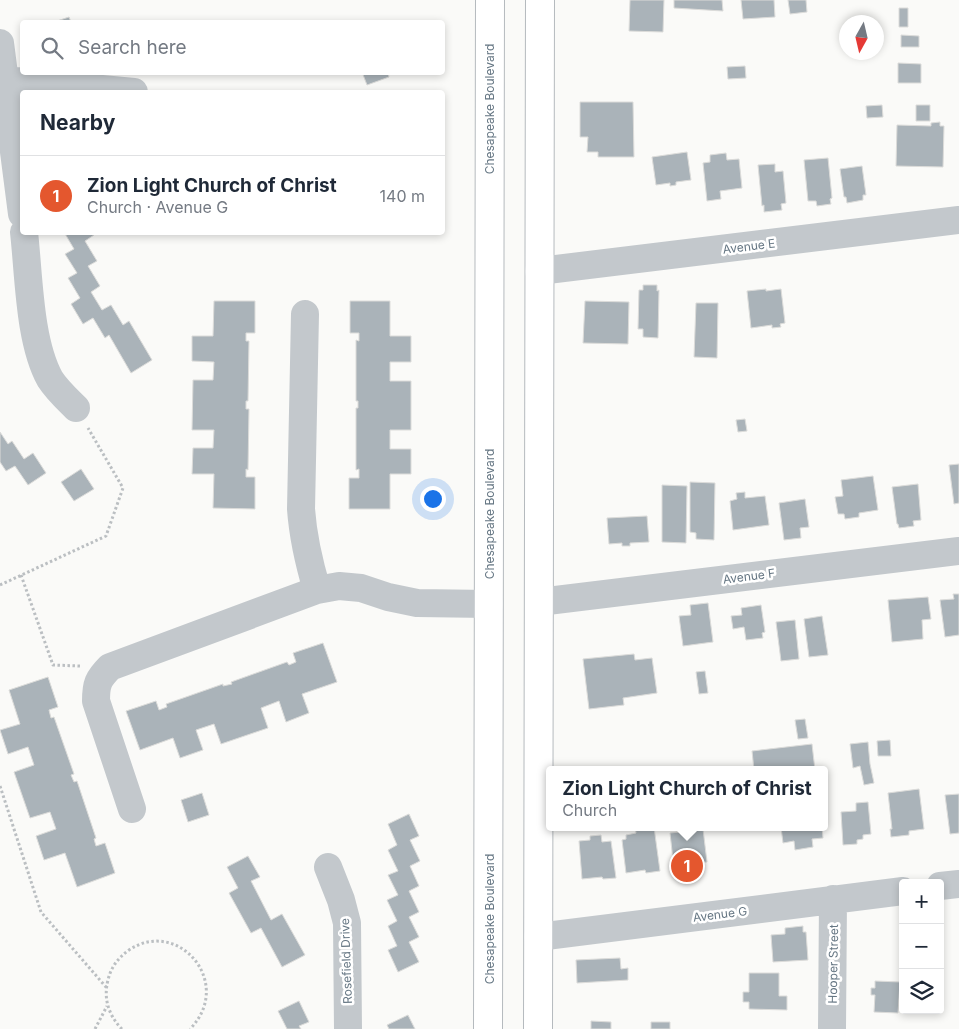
<!DOCTYPE html>
<html lang="en">
<head>
<meta charset="utf-8">
<style>
	:root { --surface:#fff; --page:#f6f6f7; --text:#1f2937; --muted:#747a83; --line:#e0e1e3; --accent:#e4572e }
	body { margin:0; font-family:Inter,sans-serif; background:var(--page); color:var(--text) }
	.controls { position:absolute; right:15px; bottom:15px; display:grid; overflow:hidden; border-radius:5px; box-shadow:0 2px 8px #0003 }
	.controls button { width:45px; height:45px; display:grid; place-items:center; padding:0; border:0; border-bottom:1px solid var(--line); background:var(--surface); color:var(--text); font:25px sans-serif }
	.compass { position:absolute; left:839px; top:15px; width:45px; height:45px; border-radius:50%; background:var(--surface); box-shadow:0 2px 8px #0003; rotate:188deg }
	.you { position:absolute; left:432px; top:498px; width:18px; height:18px; margin:-12px; border:4px solid #fff; border-radius:50%; background:#1a73e8; box-shadow:0 0 0 8px #1a73e833 }
	.badge { display:grid; place-items:center; width:32px; height:32px; border-radius:50%; background:var(--accent); color:#fff; font-size:16px; font-weight:700 }
	.pin { position:absolute; translate:-50% -50%; border:2px solid #fff; box-shadow:0 1px 5px #0006 }
	.popup { position:absolute; left:546px; top:766px; width:282px; height:65px; box-sizing:border-box; display:grid; place-content:center; border-radius:5px; background:var(--surface); filter:drop-shadow(0 1px 4px #0005); font-size:16px; white-space:nowrap; color:var(--muted) }
	.popup b { font-size:19px; color:var(--text) }
	.popup::after { content:''; position:absolute; left:50%; top:100%; margin-left:-10px; border:10px solid transparent; border-top-color:var(--surface) }
	.list { margin:0; padding:0; list-style:none }
	h2 { display:flex; justify-content:space-between; align-items:center; height:65px; margin:0; padding:0 20px; font-size:21px }
	h2 small { font-size:16px; font-weight:400; color:var(--muted) }
	.list li { display:grid; grid-template-columns:32px 1fr auto; gap:15px; align-items:center; box-sizing:border-box; height:80px; padding:0 20px; border-top:1px solid var(--line) }
	.list b { display:block; font-size:19px; white-space:nowrap }
	.list p { margin:0; font-size:16px; white-space:nowrap; color:var(--muted) }
	.list em { font-size:16px; font-style:normal; color:var(--muted) }
	.icon { flex:none; width:28px; height:28px; fill:none; stroke:currentColor; stroke-width:2; stroke-linecap:round; stroke-linejoin:round }
	.map { position:relative; flex:none; width:959px; height:1029px; overflow:hidden }
	.search { position:absolute; background:var(--surface); box-shadow:0 2px 8px #0003; left:20px; top:20px; width:425px; height:55px; display:flex; align-items:center; gap:12px; box-sizing:border-box; padding:0 18px; border-radius:5px; color:var(--muted); font-size:19px }
	.panel { position:absolute; background:var(--surface); box-shadow:0 2px 8px #0003; left:20px; top:90px; width:425px; height:145px; border-radius:5px }
	.map>svg:first-child { display:block }
</style>
</head>
<body>
<div class="map">
<svg width="959" height="1029" viewBox="0 0 959 1029">
	<rect width="100%" height="100%" fill="#fafaf8"/>
	<path fill="#aab3b9" stroke="#dcdcda" d="M630,0H664L663,32L629,31Z
		M674,0H722L723,11L674,8Z
		M741,0H774L775,17L743,19Z
		M788,0H806L807,12L790,14Z
		M899,8H908V27H899Z
		M69,17L71,22H54Z
		M901,35L919,36V47H901Z
		M898,63L921,64V83H898Z
		M745,66L746,78L728,79L727,67Z
		M362,72H388L389,77L367,85Z
		M580,102H633L634,157H598V152H587L588,137H580Z
		M882,105L883,117L867,118L866,106Z
		M916,105H930V121H916Z
		M940,122V126H944L943,167L896,166L897,125L931,126V123Z
		M687,152L691,180L676,182V185L670,186V183L656,185L652,157Z
		M726,153L727,160L739,159L742,188L720,191L721,199L707,201L703,163L710,162V155Z
		M828,158L832,198L830,199L831,204L817,206L816,201H808L804,160Z
		M775,164V172L783,171L786,203L781,204L782,210L764,212V205L762,206L758,165Z
		M862,166L866,195H863V200L847,203L846,197H844L840,169Z
		M64,232H92L94,235L85,241L97,261L88,266L100,286L91,292L102,310L111,305L123,325L129,321L152,360L131,373L109,335L105,338L93,318L83,324L71,304L80,298L68,278L77,273L65,254L74,249Z
		M643,285H657V291L659,290L658,338L643,337V329H638L639,290H643Z
		M766,289V291L781,289L785,323L780,324L781,327L772,328V325L751,328L747,291Z
		M214,301H255V333H246V341H249L248,401H246V409H249L248,470L246,469V477H255V509L213,508L214,474H192L193,448H213L214,430H192L193,380H213L214,362L192,361V336H213Z
		M350,301H390V336H411V362H390V381H411V430H390V449H411V474H390V509H349V478H359V469L356,470V408H358V401H356V340L359,341V333H350Z
		M585,301L629,302L628,344L583,343Z
		M696,303H718L717,358L694,357Z
		M745,419L747,431L738,432L736,420Z
		M0,432L8,444L12,441L24,459L33,453L46,473L28,485L15,466L6,471L0,462Z
		M959,464V503L954,504L949,465Z
		M81,469L94,489L74,501L61,482Z
		M873,476L878,510L859,513V517L845,519L844,514H838L835,497L843,496L841,480Z
		M690,482L715,483L714,540L696,539V533L690,532Z
		M918,484L921,520L913,521L914,526L899,528L898,524H897L892,487Z
		M662,485L687,486L686,543L662,542Z
		M745,492V498L765,496L769,525L733,530L730,501L737,499L736,493Z
		M805,499L809,527L800,528L801,538L784,540L779,503Z
		M647,516L649,542L630,543V546H622V543L609,544L607,518Z
		M953,594H959V635L945,637L940,600L954,599Z
		M928,597L931,619L922,620L923,639L892,642L888,600Z
		M708,603L713,642L683,646L679,616L691,615L690,605Z
		M761,605L765,632L762,633L763,638L746,640L744,627L733,629L731,616L742,615L741,608Z
		M822,616L828,655L809,657L804,619Z
		M795,620L799,659L781,661L776,622Z
		M323,643L337,682L302,694L309,713L286,722L279,701L261,708L268,728L221,744L214,724L196,730L203,750L180,758L173,738L140,750L126,711L156,701L159,710L167,707L166,704L223,684V686L232,684L231,682L287,662L289,665L296,662L293,653Z
		M634,654L635,660L652,658L657,693L623,698L624,705L589,709L583,659Z
		M705,671L708,693L699,694L696,672Z
		M48,677L58,707L49,710L51,718L54,717L74,774L71,775L74,782L77,781L96,838L94,839L96,846L105,843L115,873L77,887L65,853L44,860L36,836L56,829L50,812L30,818L14,772L34,765L28,747L8,754L0,730L20,724L9,690Z
		M805,719L808,738L798,739L795,720Z
		M890,740L891,756H878L877,741Z
		M868,742L870,764L874,783L864,785L860,766L853,768L850,744Z
		M812,744L815,770H754L752,751Z
		M919,789L924,829L909,831V835L891,837L890,829H892L888,793Z
		M202,793L209,815L188,822L181,800Z
		M959,794V833L950,834L945,795Z
		M868,802L871,834L863,835V839L857,840V844L843,845L841,812L856,811V803Z
		M409,814L419,836L410,840L420,861L410,866L419,886L409,891L419,912L409,917L419,937L409,942L419,962L398,972L388,950L397,946L388,926L397,921L387,900L398,895L388,875L398,871L388,850L397,845L388,824Z
		M635,827H654L660,871L646,873L645,870L626,873L622,840L626,839V835L636,833Z
		M679,827L703,829L707,862L685,864V868L674,869L670,833L680,832Z
		M781,827H822L823,838L812,839L813,847L795,850L794,841L783,843Z
		M601,835L602,842L611,841L616,878L603,879L602,877L582,879L579,841L590,840V836Z
		M248,856L260,877L251,881L271,920L282,914L305,955L282,967L261,928L251,933L229,893L238,888L227,867Z
		M803,926V932H806L808,960L773,962L771,935L785,934V928Z
		M620,958L621,969L628,968V980L577,983L576,960Z
		M749,973H779V996H787V1010L749,1009V1002H743V992H749Z
		M875,981L900,982L898,1013L874,1012L875,995H871V988H875Z
		M299,1001L309,1022L299,1026L301,1029H287L278,1011Z
		M408,1015L415,1029H389L387,1025Z
		M591,1021L611,1022V1029H591Z
		M651,1022H670V1029H651Z"/>
	<g fill="none" stroke-linecap="round" stroke-linejoin="round">
		<g stroke="#b5babe" stroke-width="30">
			<path id="major" d="M488,1029L490,0
				M538,1029L540,0"/>
		</g>
		<path stroke="#bbbfc2" stroke-width="3" stroke-dasharray="2.5 2.5" stroke-linecap="butt" d="M21,575L53,665L80,666
			M0,585L106,536L123,488L88,428
			M0,786L41,912L106,987
			M95,1029L107,1006
			M122,1029C109,1016 103,999 108,980C111,967 118,958 129,950C178,917 235,983 190,1029"/>
		<path stroke="#c3c8cc" stroke-width="28" d="M0,43L22,214
			M5,80L134,92
			M24,232C29,276 29,341 50,379C57,390 67,399 76,408
			M539,271L959,220
			M305,314L301,509C303,537 309,563 317,590
			M539,602L959,551
			M132,809L96,701C96,684 98,679 110,667L317,590L339,586L361,588L388,597L417,603L489,604
			M328,867L341,900L347,923L348,1029
			M940,886L959,884
			M538,937L903,891
			M832,1029L833,899"/>
		<use href="#major" stroke="#fff" stroke-width="28"/>
	</g>
	<g text-anchor="middle" dominant-baseline="central" stroke-width="5" stroke-linejoin="round" paint-order="stroke">
		<g font-size="12" fill="#657683" stroke="#fff">
			<text transform="translate(489 109) rotate(-90)">Chesapeake Boulevard</text>
			<text transform="translate(749 246) rotate(-7)">Avenue E</text>
			<text transform="translate(489 514) rotate(-90)">Chesapeake Boulevard</text>
			<text transform="translate(749 576) rotate(-7)">Avenue F</text>
			<text transform="translate(720 914) rotate(-7)">Avenue G</text>
			<text transform="translate(489 919) rotate(-90)">Chesapeake Boulevard</text>
			<text transform="translate(346 961) rotate(-92)">Rosefield Drive</text>
			<text transform="translate(833 964) rotate(-89)">Hooper Street</text>
		</g>
	</g>
</svg>
<div class="controls">
<button>+</button>
<button>−</button>
<button><svg class="icon" aria-label="layers" viewBox="0 0 24 24"><path d="M12 4l9 5-9 5-9-5zM3 14l9 5 9-5"/></svg></button>
</div>
<svg class="compass" viewBox="-18 -18 36 36"><path d="M0-13l5 13h-10z" fill="#e53935"/><path d="M0 13l5-13h-10z" fill="#747a83"/></svg>
<div class="you"></div>
<div class="pin badge" style="left:687px;top:866px">1</div>
<div class="popup"><b>Zion Light Church of Christ</b>Church</div>
<div class="search"><svg class="icon" aria-label="search" viewBox="0 0 24 24"><circle cx="10" cy="10" r="6"/><path d="M15 15l6 6"/></svg>Search here</div>
<section class="panel">
<h2>Nearby<small></small></h2>
<ul class="list">
<li><span class="badge">1</span><div><b>Zion Light Church of Christ</b><p>Church · Avenue G</p></div><em>140 m</em></li>
</ul>
</section>
</div>
</body>
</html>
